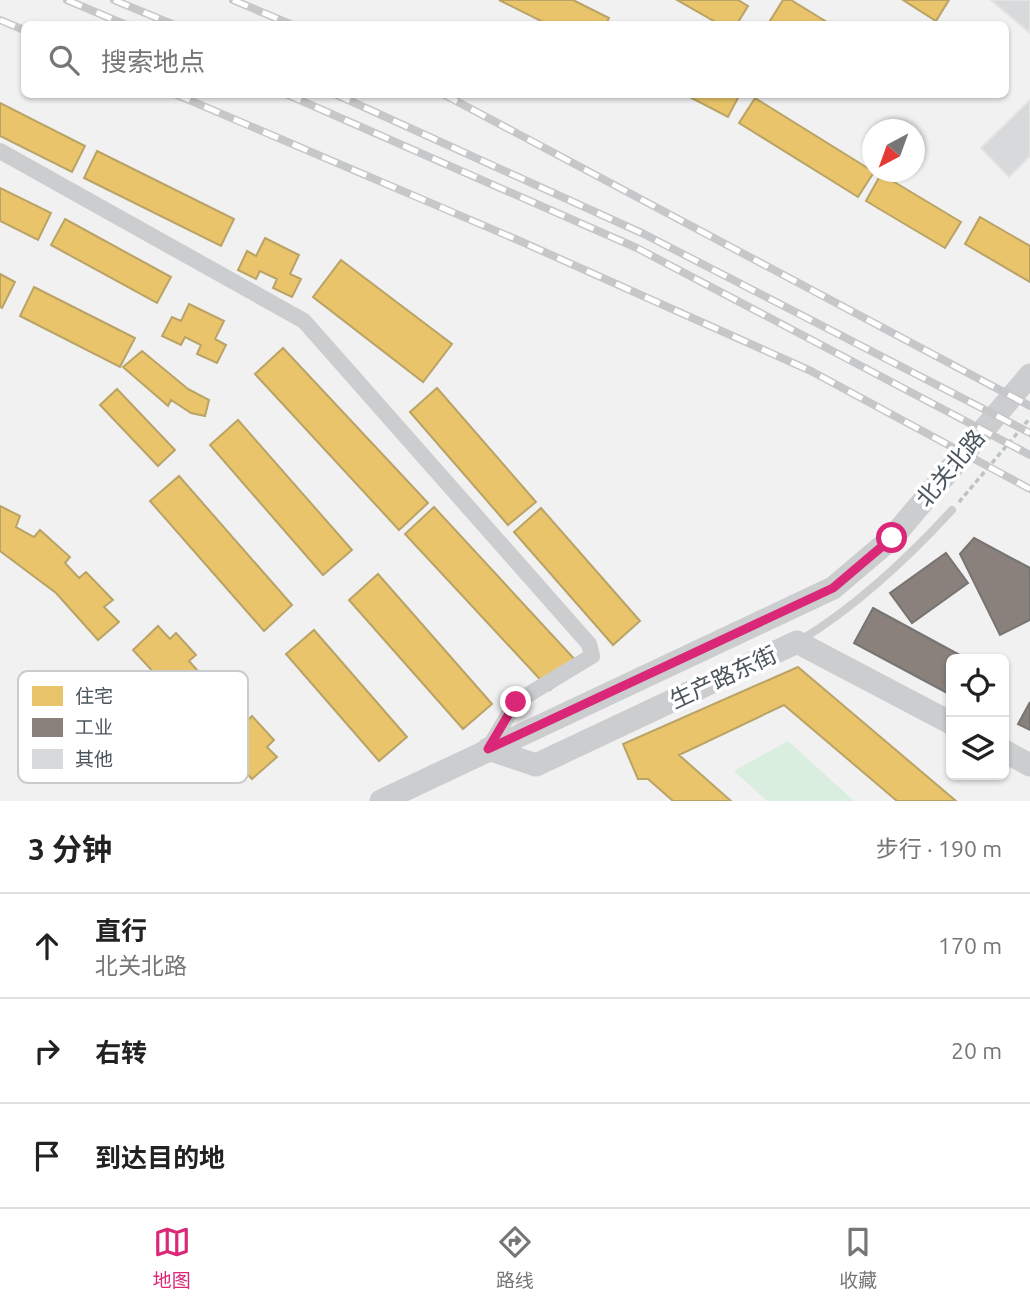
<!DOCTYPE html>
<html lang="zh">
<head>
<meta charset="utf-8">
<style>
	:root { --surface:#fff; --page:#f2f2f2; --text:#222; --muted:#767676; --line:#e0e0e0; --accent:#db2777 }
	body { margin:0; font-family:Ubuntu,"Noto Sans SC",sans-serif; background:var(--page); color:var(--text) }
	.controls { position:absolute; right:21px; bottom:21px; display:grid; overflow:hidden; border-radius:10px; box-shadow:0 2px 5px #0004 }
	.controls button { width:63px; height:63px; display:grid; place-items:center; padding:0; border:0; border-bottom:2px solid var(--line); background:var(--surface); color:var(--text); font:35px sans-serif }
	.compass { position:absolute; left:862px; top:119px; width:63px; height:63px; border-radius:50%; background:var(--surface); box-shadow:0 2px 5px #0004; rotate:221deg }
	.stop { position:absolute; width:21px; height:21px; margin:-16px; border:5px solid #db2777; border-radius:50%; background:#fff }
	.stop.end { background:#db2777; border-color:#fff; box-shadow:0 2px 7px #0008 }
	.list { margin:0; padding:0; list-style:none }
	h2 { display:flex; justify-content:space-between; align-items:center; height:91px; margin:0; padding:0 28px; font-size:30px }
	h2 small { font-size:23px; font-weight:400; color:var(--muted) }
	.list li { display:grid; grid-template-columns:46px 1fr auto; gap:21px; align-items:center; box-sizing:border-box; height:105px; padding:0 28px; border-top:2px solid var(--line) }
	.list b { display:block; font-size:26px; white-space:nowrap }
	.list p { margin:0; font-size:23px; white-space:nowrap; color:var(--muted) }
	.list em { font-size:23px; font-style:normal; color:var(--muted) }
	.icon { flex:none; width:38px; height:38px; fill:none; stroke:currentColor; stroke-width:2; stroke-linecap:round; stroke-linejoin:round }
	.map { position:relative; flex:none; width:1030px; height:801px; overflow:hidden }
	.search { position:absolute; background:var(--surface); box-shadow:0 2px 5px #0004; left:21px; right:21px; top:21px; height:77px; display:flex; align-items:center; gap:18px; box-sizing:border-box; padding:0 24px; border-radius:10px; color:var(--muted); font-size:26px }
	.sheet { height:406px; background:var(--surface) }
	nav { display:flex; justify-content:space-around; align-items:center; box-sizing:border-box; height:98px; border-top:2px solid var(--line); background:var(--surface); font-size:19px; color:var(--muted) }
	nav a { display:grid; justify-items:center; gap:4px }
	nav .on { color:var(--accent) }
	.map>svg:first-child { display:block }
</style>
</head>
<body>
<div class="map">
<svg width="1030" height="801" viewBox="0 0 1030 801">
	<rect width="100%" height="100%" fill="#f2f1f1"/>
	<path fill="#d9eedf" d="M788,741L854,801H767L734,771Z"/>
	<path fill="#e9c46a" stroke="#b9a366" stroke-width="2" d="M499,0H573L609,18L606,24H547Z
		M677,0H738L748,6L737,24H719Z
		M783,0H791L830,24H768Z
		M903,0H949L936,21Z
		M684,94H740L728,117Z
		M755,98L874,172L858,197L739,123Z
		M0,103L85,146L72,172L0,136Z
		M97,151L234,219L221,246L84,178Z
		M881,174L961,222L945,248L866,201Z
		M0,188L51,213L38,240L0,221Z
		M980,217L1030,246V282L965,244Z
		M65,219L171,277L157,303L51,245Z
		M265,238L299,255L290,274L301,279L292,297L273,288L277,279L260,271L256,279L238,270L247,251L256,256Z
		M341,260L452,344L423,382L313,297Z
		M0,274L15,282L2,308L0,307Z
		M34,287L135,338L120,367L20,316Z
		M189,304L224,321L215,339L226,345L217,363L197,354L201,345L185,337L181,345L162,336L172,317L181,321Z
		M283,348L428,503L399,530L255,374Z
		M142,351L188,389L209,400L205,416L191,413L171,400L168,406L123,367Z
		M437,388L536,502L508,525L410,412Z
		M117,389L175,450L158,466L100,405Z
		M238,420L352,550L323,575L210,445Z
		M179,476L292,605L264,631L150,501Z
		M0,506L20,516L16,527L34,537L40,530L70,557L65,563L79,578L86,572L113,600L104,607L119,622L98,640L56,593L0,551Z
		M434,507L578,663L550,690L405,534Z
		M541,508L640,621L613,645L514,532Z
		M378,574L492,704L463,729L349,600Z
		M158,626L170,639L176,633L196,655L189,661L206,680L214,674L235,697L228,704L245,723L252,716L274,740L267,747L277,757L252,779L133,650Z
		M314,630L407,737L379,761L286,654Z
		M798,667L956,801H897L784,705L679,755L731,801H673L648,779H638L623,744Z"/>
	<path fill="#8a817c" stroke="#777472" stroke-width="2" d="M974,538L1030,568V620L1000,635L960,554Z
		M946,553L968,583L912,623L890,593Z
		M873,608L967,659H951V695L854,643Z
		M1030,702V730L1018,724Z"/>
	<path fill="#d8d9da" stroke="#e3e3e4" stroke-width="2" d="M991,0H1030V33Z
		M1030,100V156L1009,177L981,148Z"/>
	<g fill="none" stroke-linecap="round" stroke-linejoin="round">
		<path stroke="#bbc4c1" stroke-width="3.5" stroke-dasharray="5 3.5" stroke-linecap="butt" d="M959,502L1030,418"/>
		<path stroke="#cbcdcf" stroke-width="8" d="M801,640C858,605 907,559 952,510"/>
		<path stroke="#cbcdcf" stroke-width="16" d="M0,151L304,321L589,644L592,656L516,702L488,749"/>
		<path stroke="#cbcdcf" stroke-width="23" d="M488,749L536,765L797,642L951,723
			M1004,751L1030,765
			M381,801L833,588L892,538L1030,375"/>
		<g stroke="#c6c7c9" stroke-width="8">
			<path id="rail" d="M67,0L124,24
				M114,0L172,24
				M233,0L290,24
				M0,20L24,30
				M175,94L520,241L811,371L1030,489
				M286,94L637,248L1030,455
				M335,94L644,234L1030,433
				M443,94L1030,406"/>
		</g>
		<use href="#rail" stroke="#fff" stroke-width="5" stroke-dasharray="16" stroke-linecap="butt"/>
	</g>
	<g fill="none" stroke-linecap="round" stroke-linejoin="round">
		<path stroke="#db2777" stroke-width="9" d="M516,702L488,749L833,588L892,538"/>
	</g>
	<g text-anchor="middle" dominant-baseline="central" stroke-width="7" stroke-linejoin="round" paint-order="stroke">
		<g font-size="23" fill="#4a555c" stroke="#fff">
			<text transform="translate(950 468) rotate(-50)">北关北路</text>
			<text transform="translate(723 677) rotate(-25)">生产路东街</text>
		</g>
	</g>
	<rect x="18" y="671" width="230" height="112" rx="10" fill="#fff" stroke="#c9ccce" stroke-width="2"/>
	<rect x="32" y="686" width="31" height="20" fill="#e9c46a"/>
	<rect x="32" y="718" width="31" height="19" fill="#8a817c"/>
	<rect x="32" y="749" width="31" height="20" fill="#d8d9da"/>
	<g font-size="19" fill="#4a555c">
		<text x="75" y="703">住宅</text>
		<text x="75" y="734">工业</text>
		<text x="75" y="766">其他</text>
	</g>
</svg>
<div class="controls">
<button><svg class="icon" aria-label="locate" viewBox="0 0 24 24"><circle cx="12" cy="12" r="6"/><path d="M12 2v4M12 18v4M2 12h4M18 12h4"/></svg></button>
<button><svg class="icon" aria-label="layers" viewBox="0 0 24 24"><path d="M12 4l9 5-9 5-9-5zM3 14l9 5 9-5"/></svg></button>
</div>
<svg class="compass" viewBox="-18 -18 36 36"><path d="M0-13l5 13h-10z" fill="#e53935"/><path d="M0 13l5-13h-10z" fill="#767676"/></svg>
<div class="stop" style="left:892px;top:538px"></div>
<div class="stop end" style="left:516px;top:702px"></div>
<div class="search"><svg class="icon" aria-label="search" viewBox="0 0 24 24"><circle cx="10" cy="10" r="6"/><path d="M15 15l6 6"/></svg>搜索地点</div>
</div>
<section class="sheet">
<h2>3 分钟<small>步行 · 190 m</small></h2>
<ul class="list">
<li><svg class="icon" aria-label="ahead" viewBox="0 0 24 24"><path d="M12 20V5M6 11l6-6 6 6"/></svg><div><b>直行</b><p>北关北路</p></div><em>170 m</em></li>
<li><svg class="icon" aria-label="right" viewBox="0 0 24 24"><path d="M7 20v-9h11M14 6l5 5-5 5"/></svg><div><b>右转</b></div><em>20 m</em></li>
<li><svg class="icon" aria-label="arrive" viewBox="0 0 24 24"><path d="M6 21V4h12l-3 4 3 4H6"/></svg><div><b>到达目的地</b></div></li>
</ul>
</section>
<nav>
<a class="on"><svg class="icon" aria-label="map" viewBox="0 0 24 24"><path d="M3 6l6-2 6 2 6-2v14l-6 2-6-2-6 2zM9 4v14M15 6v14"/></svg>地图</a>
<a><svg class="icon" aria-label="directions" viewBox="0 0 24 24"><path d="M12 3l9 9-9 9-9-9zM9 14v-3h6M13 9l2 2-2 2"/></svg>路线</a>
<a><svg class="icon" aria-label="saved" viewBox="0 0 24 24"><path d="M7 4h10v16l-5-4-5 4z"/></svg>收藏</a>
</nav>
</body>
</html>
